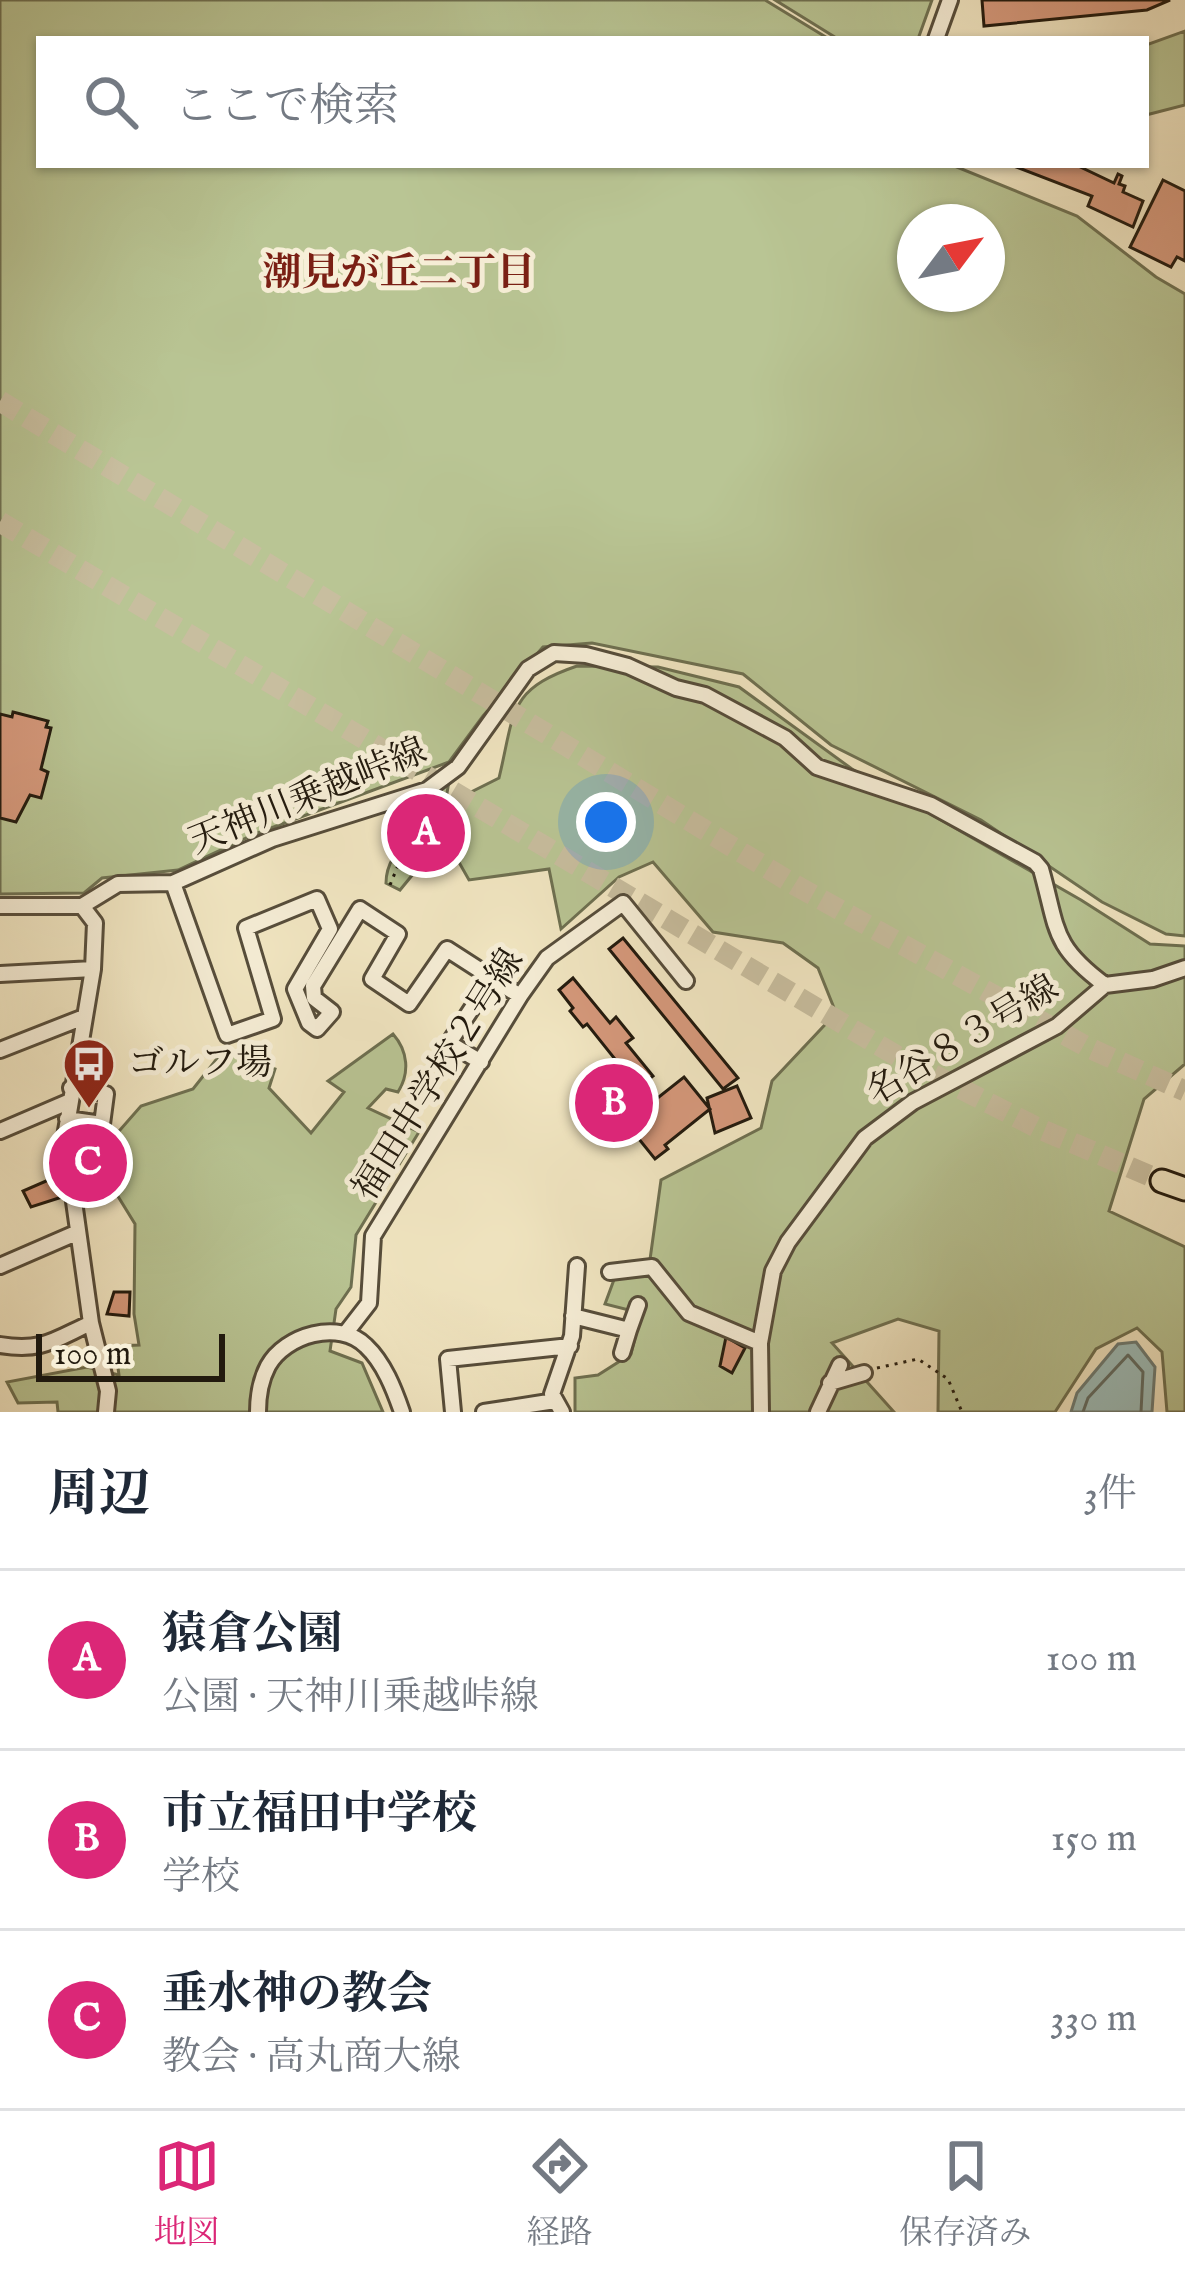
<!DOCTYPE html>
<html lang="ja">
<head>
<meta charset="utf-8">
<style>
	:root { --surface:#fff; --page:#f2f2f3; --text:#1f2937; --muted:#747a83; --line:#e0e1e3; --accent:#db2777 }
	body { margin:0; font-family:"IM FELL English","Noto Serif JP",serif; background:var(--page); color:var(--text) }
	.compass { position:absolute; left:897px; top:204px; width:108px; height:108px; border-radius:50%; background:var(--surface); box-shadow:0 3px 9px #0004; rotate:58deg }
	.scale { position:absolute; left:36px; bottom:30px; width:189px; box-sizing:border-box; padding-left:12px; border:6px solid #221a0e; border-top:0; font-size:33px; line-height:42px; white-space:nowrap; color:#221a0e; -webkit-text-stroke:9px #f7efd8; paint-order:stroke }
	.you { position:absolute; left:606px; top:822px; width:42px; height:42px; margin:-30px; border:9px solid #fff; border-radius:50%; background:#1a73e8; box-shadow:0 0 0 18px #1a73e833 }
	.badge { display:grid; place-items:center; width:78px; height:78px; border-radius:50%; background:var(--accent); color:#fff; font-size:39px; font-weight:700 }
	.pin { position:absolute; translate:-50% -50%; border:6px solid #fff; box-shadow:0 3px 12px #0006 }
	.list { margin:0; padding:0; list-style:none }
	h2 { display:flex; justify-content:space-between; align-items:center; height:156px; margin:0; padding:0 48px; font-size:51px }
	h2 small { font-size:39px; font-weight:400; color:var(--muted) }
	.list li { display:grid; grid-template-columns:78px 1fr auto; gap:36px; align-items:center; box-sizing:border-box; height:180px; padding:0 48px; border-top:3px solid var(--line) }
	.list b { display:block; font-size:45px; white-space:nowrap }
	.list p { margin:0; font-size:39px; white-space:nowrap; color:var(--muted) }
	.list em { font-size:39px; font-style:normal; color:var(--muted) }
	.icon { flex:none; width:66px; height:66px; fill:none; stroke:currentColor; stroke-width:2; stroke-linecap:round; stroke-linejoin:round }
	.map { position:relative; flex:none; width:1185px; height:1412px; overflow:hidden }
	.search { position:absolute; background:var(--surface); box-shadow:0 3px 9px #0004; left:36px; right:36px; top:36px; height:132px; display:flex; align-items:center; gap:30px; box-sizing:border-box; padding:0 42px; border-radius:0px; color:var(--muted); font-size:45px }
	.sheet { height:696px; background:var(--surface) }
	nav { display:flex; justify-content:space-around; align-items:center; box-sizing:border-box; height:168px; border-top:3px solid var(--line); background:var(--surface); font-size:33px; color:var(--muted) }
	nav a { display:grid; justify-items:center; gap:6px }
	nav .on { color:var(--accent) }
	.map>svg:first-child { display:block }
</style>
</head>
<body>
<div class="map">
<svg width="1185" height="1412" viewBox="0 0 1185 1412">
	<rect width="100%" height="100%" fill="#f2e7c3"/>
	<filter id="stains"><feTurbulence type="fractalNoise" baseFrequency=".00167" numOctaves="4"/><feColorMatrix values="0 0 0 0 .2 0 0 0 0 .09 0 0 0 0 .02 0 0 0 .5 -.17"/></filter>
	<radialGradient id="worn" r=".72"><stop offset=".6" stop-color="#630" stop-opacity="0"/><stop offset="1" stop-color="#630" stop-opacity=".3"/></radialGradient>
	<path fill="#b9c594" stroke="#6e7051" stroke-width="3" fill-rule="evenodd" d="M0,0H765L829,39H39V165H952L1077,216L1156,277L1185,294V936L1166,934L1102,902L981,820L831,745L743,674L592,643L543,647L483,716L449,762L255,834L178,870L102,878L84,893L0,894ZM915,222H987V294H915Z
		M775,0H932L918,39H838Z
		M1185,31V105L1146,115V45Z
		M577,666L658,667L739,687L852,769L1081,900L1150,944L1185,946V1064L1144,1099L1109,1211L1185,1247V1412H1167L1162,1352L1137,1328L1096,1349L1055,1412H938L939,1331L898,1319L832,1343L894,1412H575V1378L598,1375L631,1354L641,1313L605,1304L615,1277L648,1274L661,1180L761,1128L772,1081L836,1013L818,968L783,943L713,932L653,862L619,877L561,929L549,869L469,880L456,857L431,871L414,873L400,890L386,883C386,844 432,829 431,791L449,781L445,805L499,778C515,712 507,690 577,666Z
		M393,1034C408,1051 410,1073 398,1092L386,1089L368,1108L419,1132L356,1235L351,1287L336,1309L330,1351L362,1363L383,1412H58L57,1402L18,1403L7,1382L87,1367L119,1375L115,1346L139,1345L134,1314L135,1224L103,1172L102,1138H113L141,1106L193,1089L223,1051L275,1069L269,1088L311,1133L344,1092L328,1081Z"/>
	<path fill="#9dbebb" stroke="#6c7c76" stroke-width="3" d="M1136,1342L1155,1367L1152,1412H1071L1077,1393L1118,1344Z"/>
	<g fill="none" stroke-linecap="round" stroke-linejoin="round">
		<path stroke="#606c64" stroke-width="3" d="M1083,1412L1088,1398L1128,1355L1143,1372L1141,1412"/>
	</g>
	<path fill="#d6997c" stroke="#221a0e" stroke-width="3" d="M982,0H1170L1147,10L984,26Z
		M1011,165H1076L1114,183L1118,174L1122,176L1119,184L1125,186L1123,192L1143,201L1133,227L1088,206L1092,196Z
		M1163,180L1185,191V261L1177,257L1171,267L1130,247Z
		M13,712L48,721L46,727L51,728L41,769L48,772L41,798L30,795L16,822L0,818V714L12,717Z
		M623,938L738,1078L723,1089L609,949Z
		M573,978L610,1023L616,1017L633,1038L626,1043L653,1076L638,1088L587,1024L583,1027L570,1011L573,1008L559,990Z
		M684,1077L710,1109L665,1145L668,1149L655,1159L626,1123Z
		M737,1086L751,1118L715,1133L707,1098Z
		M96,1154L100,1185L86,1187L80,1156Z
		M53,1178L62,1197L31,1207L23,1191Z
		M114,1292H130L129,1316L107,1314Z
		M726,1337L745,1348L732,1373L720,1366Z"/>
	<g fill="none" stroke-linecap="round" stroke-linejoin="round">
		<path stroke="#c8be9f" stroke-width="21" stroke-dasharray="21 10" stroke-linecap="butt" d="M0,401L795,885L1089,1048L1185,1091
			M0,522L902,1059L1040,1129L1162,1181"/>
		<g stroke="#564d3b" stroke-width="20">
			<path id="minor" d="M936,39L950,0
				M173,883L227,1035L273,1019L246,928L317,899L330,929L295,989L309,1023L317,1029L332,1012L314,998L313,986L360,909L398,934L372,979L409,1004L447,949L492,978
				M0,906H82
				M82,906L118,884L173,883L272,839L427,790L458,767L528,669L554,653L586,655L628,666L676,688L705,695L785,738L817,767L931,805L1035,862L1041,869C1058,929 1051,945 1105,985L1153,979L1185,968
				M82,906L95,923L93,969L65,1137L91,1323L108,1391L106,1412
				M0,974L93,969
				M0,1050L84,1017
				M481,1062L449,1043L492,978L520,996
				M67,1119L102,1124L106,1094L71,1088
				M0,1131L68,1102
				M0,1266L76,1233
				M610,1272L652,1267L689,1313L760,1343
				M573,1316L629,1330L622,1353
				M629,1330L638,1305
				M345,1334L369,1303L373,1236L520,996L547,958L623,903L686,981
				M0,1345C42,1352 54,1340 91,1323
				M830,1383L864,1373
				M258,1412C258,1396 260,1381 268,1366C285,1335 339,1319 366,1346C384,1363 394,1389 402,1412
				M453,1412L448,1359L570,1346
				M484,1412L555,1401
				M562,1412L552,1394L572,1336L577,1266
				M761,1412L760,1343L773,1271L788,1242L865,1138L913,1102L1057,1026L1105,985
				M818,1412L840,1365"/>
		</g>
		<g stroke="#221a0e" stroke-width="27">
			<path id="highway" d="M1162,1181L1185,1189"/>
		</g>
		<path stroke="#221a0e" stroke-width="3" stroke-dasharray="3 6" stroke-linecap="butt" d="M390,885L406,846L428,830L440,798
			M877,1368L918,1359L948,1379L962,1412"/>
		<use href="#minor" stroke="#f7efd8" stroke-width="14"/>
		<use href="#highway" stroke="#f2e7c3" stroke-width="21"/>
	</g>
	<defs>
		<g id="bus-pin" transform="scale(2.7)"><path d="M0 17L-7.5 6A9.5 9.5 0 1 1 7.5 6Z" fill="#8f2418" stroke="#f7efd8"/><path d="M-5-6H5V4H4V6H2V4H-2V6H-4V4H-5ZM-3.5-4V0h7V-4ZM-3.5 1.2v1.5H-2V1.2ZM2 1.2v1.5H3.5V1.2Z" fill="#fff"/></g>
	</defs>
	<g fill-rule="evenodd">
		<use href="#bus-pin" x="89" y="1064"/>
	</g>
	<g text-anchor="middle" dominant-baseline="central" stroke-width="10" stroke-linejoin="round" paint-order="stroke">
		<g font-size="36" fill="#221a0e" stroke="#f7efd8">
			<text transform="translate(308 797) rotate(-22)">天神川乗越峠線</text>
			<text transform="translate(963 1041) rotate(-31)">名谷８３号線</text>
			<text transform="translate(439 1075) rotate(-58)">福田中学校２号線</text>
		</g>
		<g font-size="36" fill="#221a0e" stroke="#f7efd8" text-anchor="start">
			<text x="128" y="1064">ゴルフ場</text>
		</g>
		<g font-size="39" font-weight="bold" fill="#7a1f14" stroke="#f7efd8">
			<text x="399" y="274">潮見が丘二丁目</text>
		</g>
	</g>
	<rect width="100%" height="100%" filter="url(#stains)"/>
	<rect width="100%" height="100%" fill="url(#worn)"/>
</svg>
<svg class="compass" viewBox="-18 -18 36 36"><path d="M0-13l5 13h-10z" fill="#e53935"/><path d="M0 13l5-13h-10z" fill="#747a83"/></svg>
<div class="scale">100 m</div>
<div class="you"></div>
<div class="pin badge" style="left:426px;top:833px">A</div>
<div class="pin badge" style="left:614px;top:1103px">B</div>
<div class="pin badge" style="left:88px;top:1163px">C</div>
<div class="search"><svg class="icon" aria-label="search" viewBox="0 0 24 24"><circle cx="10" cy="10" r="6"/><path d="M15 15l6 6"/></svg>ここで検索</div>
</div>
<section class="sheet">
<h2>周辺<small>3件</small></h2>
<ul class="list">
<li><span class="badge">A</span><div><b>猿倉公園</b><p>公園 · 天神川乗越峠線</p></div><em>100 m</em></li>
<li><span class="badge">B</span><div><b>市立福田中学校</b><p>学校</p></div><em>150 m</em></li>
<li><span class="badge">C</span><div><b>垂水神の教会</b><p>教会 · 高丸商大線</p></div><em>330 m</em></li>
</ul>
</section>
<nav>
<a class="on"><svg class="icon" aria-label="map" viewBox="0 0 24 24"><path d="M3 6l6-2 6 2 6-2v14l-6 2-6-2-6 2zM9 4v14M15 6v14"/></svg>地図</a>
<a><svg class="icon" aria-label="directions" viewBox="0 0 24 24"><path d="M12 3l9 9-9 9-9-9zM9 14v-3h6M13 9l2 2-2 2"/></svg>経路</a>
<a><svg class="icon" aria-label="saved" viewBox="0 0 24 24"><path d="M7 4h10v16l-5-4-5 4z"/></svg>保存済み</a>
</nav>
</body>
</html>
